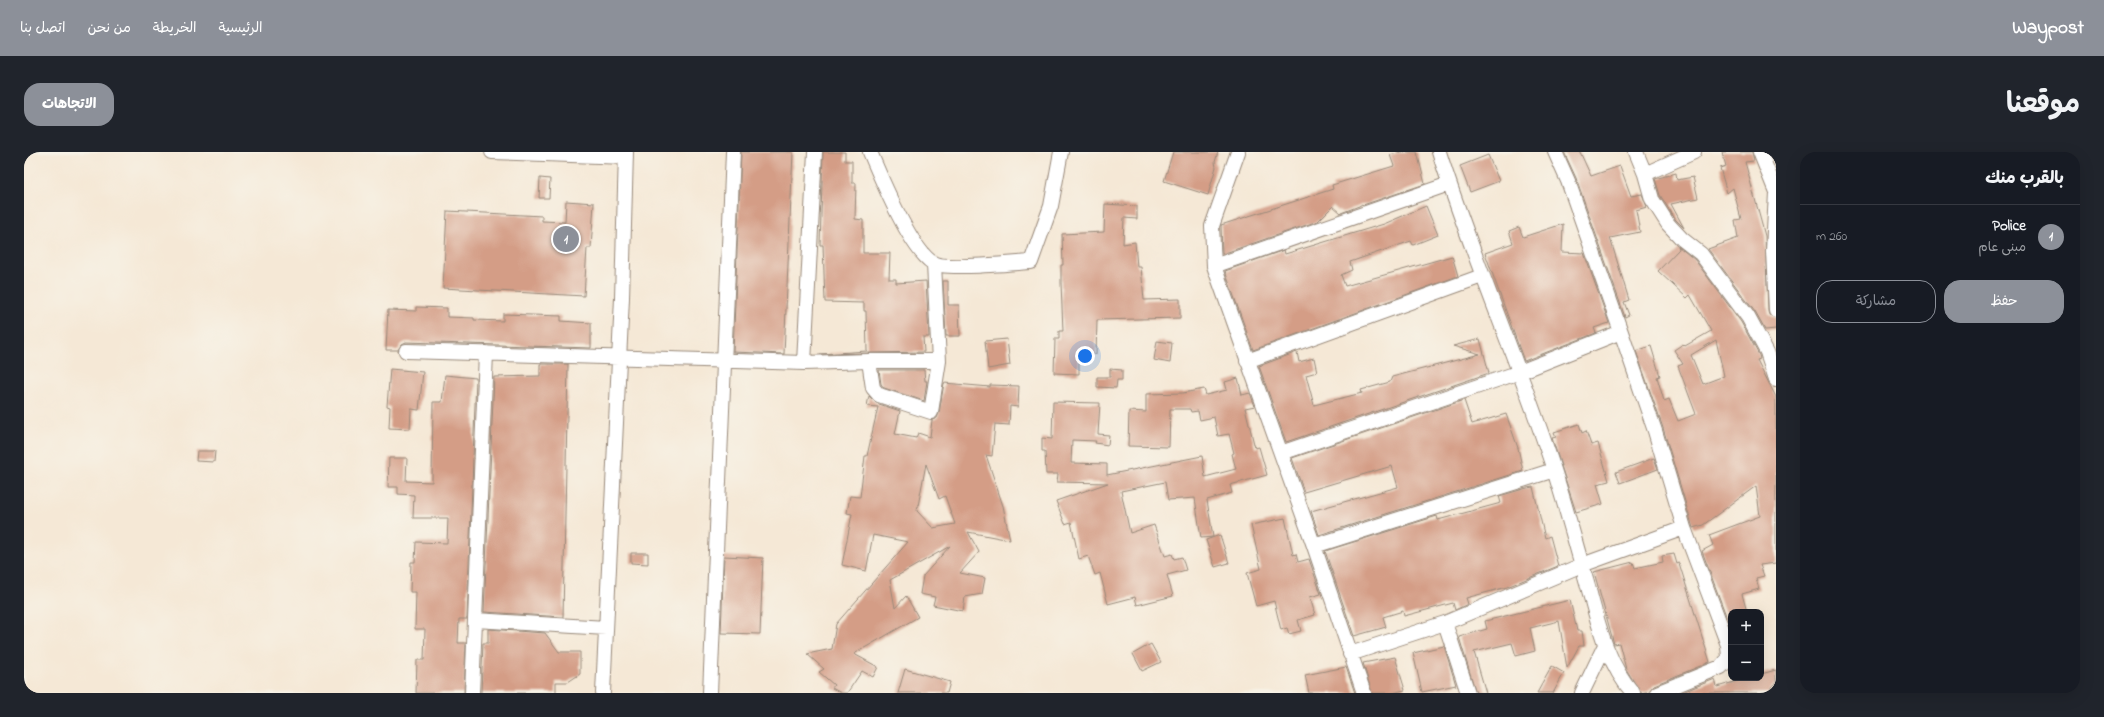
<!DOCTYPE html>
<html lang="ar">
<head>
<meta charset="utf-8">
<style>
	:root { --surface:#171b24; --page:#20242c; --text:#f1f3f6; --muted:#9ea1a6; --line:#363941; --accent:#8c9099 }
	body { margin:0; font-family:"Indie Flower","Playpen Sans Arabic",sans-serif; background:var(--page); color:var(--text); direction:rtl }
	.controls { position:absolute; right:12px; bottom:12px; display:grid; overflow:hidden; border-radius:8px; box-shadow:0 4px 16px #0002 }
	.controls button { width:36px; height:36px; display:grid; place-items:center; padding:0; border:0; border-bottom:1px solid var(--line); background:var(--surface); color:var(--text); font:20px sans-serif }
	.you { position:absolute; left:1061px; top:204px; width:14px; height:14px; margin:-10px; border:3px solid #fff; border-radius:50%; background:#1a73e8; box-shadow:0 0 0 6px #1a73e833 }
	.badge { display:grid; place-items:center; width:26px; height:26px; border-radius:50%; background:var(--accent); color:#fff; font-size:13px; font-weight:700 }
	.pin { position:absolute; translate:-50% -50%; border:2px solid #fff; box-shadow:0 1px 4px #0006 }
	.list { margin:0; padding:0; list-style:none }
	h2 { display:flex; justify-content:space-between; align-items:center; height:52px; margin:0; padding:0 16px; font-size:17px }
	h2 small { font-size:13px; font-weight:400; color:var(--muted) }
	.list li { display:grid; grid-template-columns:26px 1fr auto; gap:12px; align-items:center; box-sizing:border-box; height:64px; padding:0 16px; border-top:1px solid var(--line) }
	.list b { display:block; font-size:15px; white-space:nowrap }
	.list p { margin:0; font-size:13px; white-space:nowrap; color:var(--muted) }
	.list em { font-size:13px; font-style:normal; color:var(--muted) }
	.actions { display:flex; gap:8px; padding:12px 16px }
	.actions a { flex:1; padding:9px 0; border:1px solid var(--accent); border-radius:16px; text-align:center; font-size:14px; color:var(--accent) }
	.actions .main { background:var(--accent); color:#fff }
	.map { position:relative; flex:none; width:1752px; height:541px; overflow:hidden; direction:ltr; border-radius:16px }
	header { display:flex; align-items:center; gap:24px; box-sizing:border-box; height:56px; padding:0 20px; background:var(--accent); color:#fff }
	header strong { font-size:19px }
	nav { display:flex; gap:22px; margin-inline-start:auto; font-size:14px }
	.intro { display:flex; align-items:center; justify-content:space-between; box-sizing:border-box; height:96px; padding:0 24px }
	h1 { margin:0; font-size:28px }
	.button { padding:10px 18px; border-radius:16px; background:var(--accent); color:#fff; font-size:14px; font-weight:700 }
	main { display:flex; gap:24px; padding:0 24px }
	aside { flex:1; background:var(--surface); border-radius:16px; box-shadow:0 4px 16px #0002 }
	.map>svg:first-child { display:block }
</style>
</head>
<body>
<header>
<strong>Waypost</strong>
<nav><a>الرئيسية</a><a>الخريطة</a><a>من نحن</a><a>اتصل بنا</a></nav>
</header>
<div class="intro"><h1>موقعنا</h1><a class="button">الاتجاهات</a></div>
<main>
<aside>
<h2>بالقرب منك<small></small></h2>
<ul class="list">
<li><span class="badge">1</span><div><b>Police</b><p>مبنى عام</p></div><em>260 m</em></li>
</ul>
<div class="actions"><a class="main">حفظ</a><a>مشاركة</a></div>
</aside>
<div class="map">
<svg width="1752" height="541" viewBox="0 0 1752 541">
	<rect width="100%" height="100%" fill="#f7f3e8"/>
	<filter id="ink" filterUnits="userSpaceOnUse"><feTurbulence type="fractalNoise" baseFrequency=".025" numOctaves="2"/><feDisplacementMap in="SourceGraphic" scale="8" xChannelSelector="R" yChannelSelector="G"/><feConvolveMatrix kernelMatrix="1 2 1 2 8 2 1 2 1" color-interpolation-filters="sRGB"/></filter>
	<filter id="wash" filterUnits="userSpaceOnUse"><feTurbulence type="fractalNoise" baseFrequency=".012" numOctaves="4" result="noise"/><feDisplacementMap in="SourceGraphic" scale="16" xChannelSelector="R" yChannelSelector="G"/><feGaussianBlur stdDeviation="0.9" result="paint"/><feColorMatrix in="noise" values="0 0 0 0 0 0 0 0 0 0 0 0 0 0 0 0 0 1.4 0 .05"/><feComposite in="paint" operator="in"/></filter>
	<g filter="url(#wash)">
		<rect width="100%" height="100%" fill="#f5e8d6"/>
		<g id="blocks">
			<path fill="#d49d86" fill-rule="evenodd" d="M717,0H769L760,202L709,200Z
				M799,0H821V9H828V31H832L831,67L839,68V101H866L865,127H872V131L902,129L905,185H899L900,200L796,202L843,199L842,159H840V151L801,150L799,93H796Z
				M1149,0H1194L1191,10L1192,15L1184,43L1140,29Z
				M1377,0H1393L1401,32L1339,53L1338,52L1335,54L1317,61L1309,54L1294,69L1198,102L1197,73L1309,37L1308,33L1370,14L1366,3Z
				M1540,0H1556L1567,24L1596,14L1607,44L1618,42L1623,55L1612,58L1616,80L1586,86L1605,148L1600,150L1605,163L1601,165L1552,26Z
				M1698,0H1728L1730,9L1721,10L1741,84L1744,158L1745,163L1752,166V177L1741,178L1731,160L1684,97L1714,86L1711,68L1717,67L1709,36L1703,41L1696,16L1702,14Z
				M1464,3L1475,29L1446,40L1436,14Z
				M1652,21L1653,28L1669,25L1674,46L1647,52L1660,76L1651,67L1636,43L1631,27Z
				M516,26L526,27L525,46H515Z
				M542,49L570,51L567,96H563L560,144L419,136L423,59L518,64V69L541,70Z
				M1081,52L1113,54V67L1100,66L1099,92L1111,90L1113,115H1117L1120,148L1156,147V166L1073,168L1072,202L1055,201V222L1030,221L1031,187H1035V179H1039L1037,131V113H1039L1038,82L1080,80Z
				M1402,54L1414,83L1389,93L1387,89L1326,110L1328,118L1317,123L1321,134L1428,104L1434,124L1229,198L1201,119L1260,98L1261,102L1360,72Z
				M1539,72L1538,100L1560,101L1585,171L1570,176L1572,181L1500,209L1461,101L1489,91L1485,79L1495,75L1499,85Z
				M1654,94L1671,108L1717,170L1735,203L1736,207L1733,208L1752,245V411L1736,413L1740,424L1732,426L1735,437L1718,442L1723,460H1707V477L1678,399L1689,393L1685,383L1736,364L1732,334L1679,373L1669,376L1639,276L1612,199L1627,194L1636,224L1633,225L1640,249L1645,247L1654,269L1672,262L1654,214L1659,212L1650,198L1659,192L1661,194L1687,179L1666,143L1663,146L1634,119L1655,97ZM1692,188L1700,224L1679,232L1667,203Z
				M919,129H924V153H935L936,184H922Z
				M392,155L423,156V165L450,166V168L479,169V162L537,164V169L567,171V196L382,190L378,192L374,198H362L364,158L392,159Z
				M983,187L986,213L964,217L961,189Z
				M1456,187L1465,221L1262,290L1235,214L1273,200L1275,210L1290,206L1293,220L1282,223L1290,253L1338,241L1337,238L1366,230L1368,225L1456,202L1429,194Z
				M1133,189L1148,191L1146,211L1130,208Z
				M516,212H544L539,465L460,460L470,225L516,224Z
				M366,217L399,220L395,258L387,257L386,277L365,276L366,255L363,254Z
				M1086,217L1098,218V228H1093L1092,236L1073,235V225H1086Z
				M855,218H900L901,229H903L900,249L860,236L857,232Z
				M421,223L452,226L443,467H435L434,491H442L440,541H392L393,508H400L401,477H391L392,440H386L387,410H391L392,390L423,391L424,366H389L390,343L374,342V335H364L365,306H383L382,329L408,330L409,250H418Z
				M1214,226L1218,243L1226,241L1231,254L1221,256L1231,296L1235,295L1243,323L1206,333L1208,341L1183,348L1189,385L1177,386L1171,346L1144,348L1141,330L1097,339L1106,381L1130,373L1141,404L1148,402L1150,407L1158,405L1162,418L1143,423L1149,444L1113,453L1111,445L1084,452L1076,421L1071,423L1064,404L1055,407L1047,370L1041,372L1032,349L1084,331L1033,330L1034,322H1022L1021,299H1018V286L1028,287L1029,250L1076,251L1074,282L1085,283L1084,293L1071,291L1072,289L1048,288L1047,311L1083,312V323L1178,304L1181,325L1212,317L1208,302L1210,301L1205,282L1194,284L1190,265L1176,268L1174,259L1167,260L1166,257H1146L1145,295L1104,294L1105,259L1122,260V242L1159,241L1180,237L1182,243L1203,238L1201,230Z
				M920,231L966,235V233L995,234L994,255L986,254L985,273L971,272L968,304L962,303L979,354L986,388L944,380L955,400L936,421L961,426L958,442L941,445L939,459L909,453L911,445L896,442L899,424L926,394L866,428L871,456L882,444L894,465L830,502L854,515L849,525L838,519L823,541H817L808,536L810,533L795,520L800,517L783,502L808,497L812,472L884,390L849,383L842,419L818,413L828,362L823,361L826,344L836,345L841,304H843L854,255L843,254L845,244L852,251L876,259L871,282L892,286L894,281L906,285L908,268L913,266L915,261ZM902,312L915,347L921,344L931,372L909,376L893,359Z
				M1440,248L1448,272L1482,262L1494,296L1499,319L1295,383L1287,359L1374,335L1368,314L1280,340L1268,306Z
				M1555,272L1558,281L1562,279L1567,293L1574,291L1585,329L1573,332L1579,352L1552,360L1528,286L1532,285L1530,280Z
				M173,299H191L190,310L172,309Z
				M1630,306L1634,317L1596,331L1592,320Z
				M1509,335L1521,386L1526,384L1534,414L1483,435L1442,446L1444,452L1431,458L1429,451L1380,464L1379,459L1359,465L1362,475L1330,484L1301,399L1413,364L1414,368L1477,351L1475,344L1503,336Z
				M1261,366L1269,403L1272,402L1274,410L1285,407L1297,442L1286,445L1291,463L1274,468L1277,479L1265,482L1263,476L1257,478L1250,449L1232,454L1223,421L1237,417L1227,373Z
				M1196,383L1205,411L1191,415L1182,388Z
				M607,401H624V412L607,411Z
				M1650,402L1653,412L1655,411L1686,510L1630,533L1625,539L1617,541L1602,517L1595,491L1590,492L1570,420L1609,410L1611,416L1639,410L1638,404Z
				M700,404L739,406L736,482L697,481Z
				M1546,448L1553,479H1558L1560,494H1555L1543,516L1535,469L1506,476L1511,499L1492,504L1488,491L1450,500L1462,541H1452L1435,485L1463,477L1461,469Z
				M464,477L521,481L535,500H556V522L544,530H532V541H457L459,491H464Z
				M1127,492L1137,510L1118,519L1109,502Z
				M1420,494L1432,533L1398,540L1389,501Z
				M1371,505L1381,538L1368,541H1348L1339,511Z
				M1528,514L1540,521L1529,541H1513Z
				M1322,515L1331,541H1285L1281,523Z
				M881,517L926,530L923,541H874Z
				M1752,518V532L1748,534L1744,541H1656L1691,527L1693,535L1724,526H1737V522Z"/>
		</g>
	</g>
	<g filter="url(#ink)">
		<use href="#blocks" fill-opacity="0" stroke="#98897a" stroke-width="1"/>
		<g fill="none" stroke-linecap="round" stroke-linejoin="round">
			<g stroke="#98897a" stroke-width="16">
				<path id="minor" d="M468,0L602,5
					M846,0C857,26 886,97 909,111C920,118 990,111 1007,110L1027,54L1037,0
					M1214,0L1188,74L1190,114L1290,394L1340,541
					M1415,0C1449,107 1495,211 1530,318C1542,355 1552,393 1563,431C1574,470 1582,510 1609,541
					M1531,0L1544,29L1597,180L1631,279L1660,376L1704,493L1705,506L1697,515L1633,541
					M1612,0L1621,22L1670,0
					M1736,0L1752,40
					M1621,22L1628,47L1644,72L1658,87L1677,102L1724,165L1743,200L1752,227
					M1752,40L1749,99L1752,158
					M1190,114L1425,32
					M382,199L780,211L791,0
					M845,209H915
					M1223,209L1458,124
					M780,211L845,209L849,236L855,243L907,260L915,209L910,112
					M1257,301L1496,220L1597,180
					M1290,394L1530,318
					M452,468L582,476
					M1421,471L1444,541
					M1326,502L1421,471L1558,413L1660,376
					M448,541L462,201
					M579,541L598,146L602,0
					M686,541L709,0
					M1558,541L1581,493"/>
			</g>
			<use href="#minor" stroke="#fff" stroke-width="14"/>
		</g>
	</g>
</svg>
<div class="controls">
<button>+</button>
<button>−</button>
</div>
<div class="you"></div>
<div class="pin badge" style="left:542px;top:87px">1</div>
</div>
</main>
</body>
</html>
